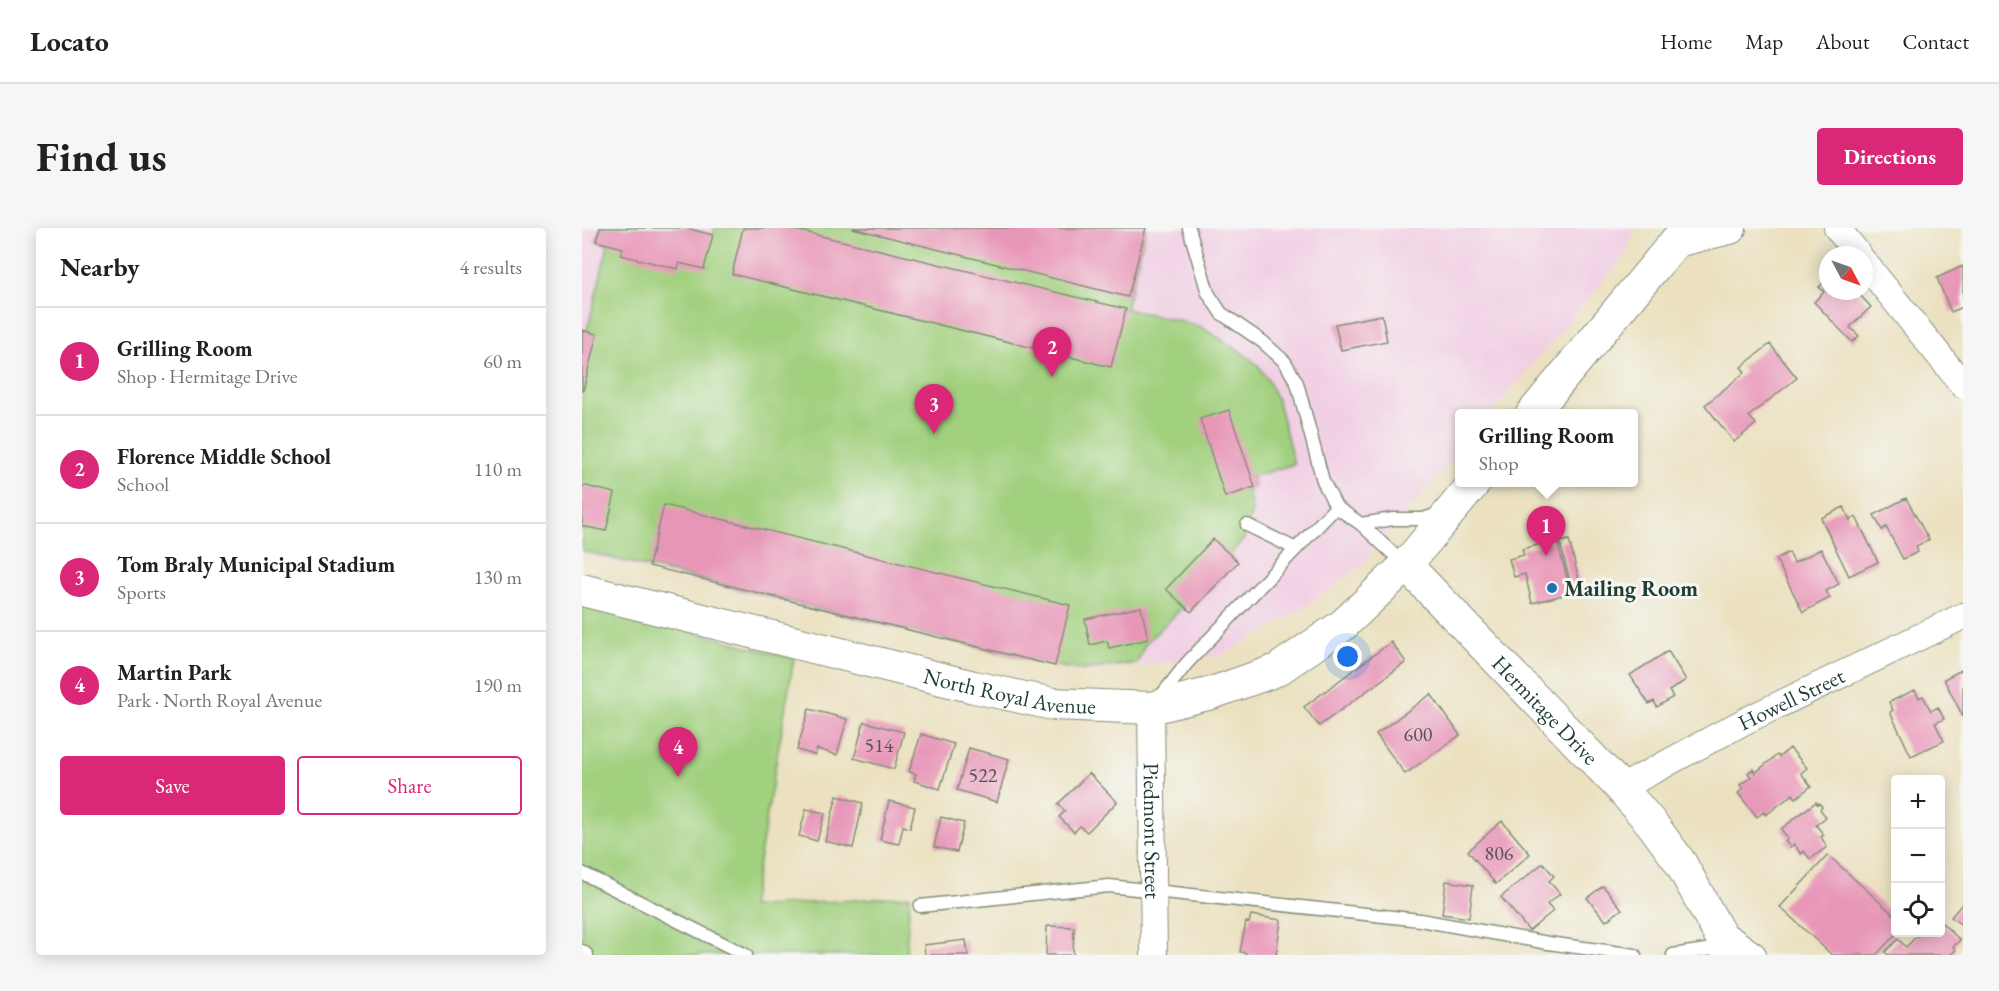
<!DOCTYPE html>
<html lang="en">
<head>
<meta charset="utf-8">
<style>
	:root { --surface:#fff; --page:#f6f6f6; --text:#202124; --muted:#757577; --line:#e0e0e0; --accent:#db2777 }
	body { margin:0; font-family:"EB Garamond",serif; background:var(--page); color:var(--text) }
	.controls { position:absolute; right:18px; bottom:18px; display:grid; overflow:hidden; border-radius:6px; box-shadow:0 3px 15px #0003 }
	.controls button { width:54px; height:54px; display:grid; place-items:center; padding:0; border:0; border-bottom:2px solid var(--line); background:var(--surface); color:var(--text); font:30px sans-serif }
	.compass { position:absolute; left:1237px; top:18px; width:54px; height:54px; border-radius:50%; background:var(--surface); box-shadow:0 3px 15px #0003; rotate:131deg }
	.you { position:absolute; left:766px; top:429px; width:21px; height:21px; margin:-15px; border:4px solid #fff; border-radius:50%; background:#1a73e8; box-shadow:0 0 0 9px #1a73e833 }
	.badge { display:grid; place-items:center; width:39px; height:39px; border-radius:50%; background:var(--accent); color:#fff; font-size:20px; font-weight:700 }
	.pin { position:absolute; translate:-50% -50px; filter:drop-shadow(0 2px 3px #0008) }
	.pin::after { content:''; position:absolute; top:32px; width:21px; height:18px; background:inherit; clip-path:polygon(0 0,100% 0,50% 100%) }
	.popup { position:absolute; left:873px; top:181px; width:183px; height:78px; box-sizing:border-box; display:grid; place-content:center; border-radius:6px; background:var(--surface); filter:drop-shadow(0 2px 4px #0005); font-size:20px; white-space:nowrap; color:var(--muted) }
	.popup b { font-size:22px; color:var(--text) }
	.popup::after { content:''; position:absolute; left:50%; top:100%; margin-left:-12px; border:12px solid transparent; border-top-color:var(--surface) }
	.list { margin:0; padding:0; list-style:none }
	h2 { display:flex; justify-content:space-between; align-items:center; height:78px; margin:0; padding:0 24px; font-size:26px }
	h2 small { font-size:20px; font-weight:400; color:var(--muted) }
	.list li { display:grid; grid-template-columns:39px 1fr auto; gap:18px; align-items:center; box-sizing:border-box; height:108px; padding:0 24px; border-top:2px solid var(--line) }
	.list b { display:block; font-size:22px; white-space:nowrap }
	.list p { margin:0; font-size:20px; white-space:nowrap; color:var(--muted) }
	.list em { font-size:20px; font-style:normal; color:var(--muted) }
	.actions { display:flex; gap:12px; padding:18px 24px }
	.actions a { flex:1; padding:14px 0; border:2px solid var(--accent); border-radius:6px; text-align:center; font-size:21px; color:var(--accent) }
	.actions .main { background:var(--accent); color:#fff }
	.icon { flex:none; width:33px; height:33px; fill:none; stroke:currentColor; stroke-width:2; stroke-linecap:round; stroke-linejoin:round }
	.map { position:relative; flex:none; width:1381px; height:727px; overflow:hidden; border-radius:6px }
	header { display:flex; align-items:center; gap:36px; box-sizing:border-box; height:84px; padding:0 30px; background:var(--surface); border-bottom:2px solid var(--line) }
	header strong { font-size:28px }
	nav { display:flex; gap:33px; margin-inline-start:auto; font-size:21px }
	.intro { display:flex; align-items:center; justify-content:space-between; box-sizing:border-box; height:144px; padding:0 36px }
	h1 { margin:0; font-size:42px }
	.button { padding:15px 27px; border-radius:6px; background:var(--accent); color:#fff; font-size:21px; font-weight:700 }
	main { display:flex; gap:36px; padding:0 36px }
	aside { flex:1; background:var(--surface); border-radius:6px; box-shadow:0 3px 15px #0003 }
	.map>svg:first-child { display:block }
</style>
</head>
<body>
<header>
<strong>Locato</strong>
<nav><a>Home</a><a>Map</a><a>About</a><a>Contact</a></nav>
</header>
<div class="intro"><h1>Find us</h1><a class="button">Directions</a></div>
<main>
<aside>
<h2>Nearby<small>4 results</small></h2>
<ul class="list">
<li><span class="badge">1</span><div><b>Grilling Room</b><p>Shop · Hermitage Drive</p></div><em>60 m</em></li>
<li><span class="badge">2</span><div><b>Florence Middle School</b><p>School</p></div><em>110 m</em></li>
<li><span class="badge">3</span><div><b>Tom Braly Municipal Stadium</b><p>Sports</p></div><em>130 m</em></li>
<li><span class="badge">4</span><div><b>Martin Park</b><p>Park · North Royal Avenue</p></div><em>190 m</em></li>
</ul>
<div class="actions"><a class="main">Save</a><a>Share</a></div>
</aside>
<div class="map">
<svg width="1381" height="727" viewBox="0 0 1381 727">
	<rect width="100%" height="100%" fill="#f6f6f2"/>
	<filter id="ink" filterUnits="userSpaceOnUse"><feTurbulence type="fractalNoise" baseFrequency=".0167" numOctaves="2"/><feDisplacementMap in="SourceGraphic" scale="12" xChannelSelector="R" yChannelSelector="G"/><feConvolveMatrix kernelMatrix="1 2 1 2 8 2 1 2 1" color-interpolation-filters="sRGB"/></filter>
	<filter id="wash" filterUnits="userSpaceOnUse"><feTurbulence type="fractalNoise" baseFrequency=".008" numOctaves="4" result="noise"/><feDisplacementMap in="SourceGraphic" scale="24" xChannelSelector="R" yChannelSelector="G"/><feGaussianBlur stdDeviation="1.35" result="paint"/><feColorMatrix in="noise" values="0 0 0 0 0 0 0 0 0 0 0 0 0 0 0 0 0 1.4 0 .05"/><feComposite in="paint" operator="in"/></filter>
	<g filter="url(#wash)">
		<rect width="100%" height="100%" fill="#ebe1c0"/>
		<path fill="#f1d0e4" d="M0,0H1050L1051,7L1041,30L909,185L877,186V223L778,339L719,382L639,428L498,445L0,326Z"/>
		<path fill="#a1d07e" stroke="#608659" stroke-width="1.5" d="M18,0H104L131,7L133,0H564L544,81L596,92L619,99L658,123L676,137L687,154L697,177L712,236L670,249L673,259L666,262L670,282L662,311L602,378L563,416L555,435L500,442L473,438L0,323V102L5,103L26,17L14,13Z
			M0,373L212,431L169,679L328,668L324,727H0Z"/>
		<g id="blocks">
			<path fill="#e896b8" d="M18,0H104L131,7L122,41L97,35L96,41L39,27L41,20L14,13Z
				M161,0H206L544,81L529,139L150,46Z
				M270,0H564L546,69Z
				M1381,38V79L1369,84L1355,50Z
				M1246,50V63H1274L1289,79L1268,99L1277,108L1270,114L1232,74L1242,64L1237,59Z
				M800,87L805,113L759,122L753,96Z
				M0,102L15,106L1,163H0Z
				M1188,116L1215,150L1167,188L1174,196L1152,214L1123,177L1163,144L1159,139Z
				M647,182L673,259L643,269L618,191Z
				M0,257L33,265L24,303L0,298Z
				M1324,270L1347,312L1334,318L1336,324L1321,331L1304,299L1300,302L1292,287Z
				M82,277L488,377L473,438L67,338Z
				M1262,279L1268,292L1274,289L1296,334L1267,348L1239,290Z
				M631,311L656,334L609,384L584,361Z
				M975,312L989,365L950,375L943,346L932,349L927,331L942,327L940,321Z
				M987,312L999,360L990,362L978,314Z
				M1239,321L1257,356L1244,363L1248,370L1221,384L1194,331L1207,324L1212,335Z
				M559,379L566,411L527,420L525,413L508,417L503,391Z
				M809,414L824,434L737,498L722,479Z
				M1086,423L1104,452L1087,463L1091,469L1075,479L1072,473L1067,476L1048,447Z
				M1381,441V489L1362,451Z
				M1333,462L1337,470L1341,468L1349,483L1356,479L1362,491L1353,495L1362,513L1329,528L1308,484L1311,482L1307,474Z
				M849,466L878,507L823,546L794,506Z
				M227,481L265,491L255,527L235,521L233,527L215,522Z
				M282,494L322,504L312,541L272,530Z
				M339,506L372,516L358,561L332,553L334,546L327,544Z
				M387,520L427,531L415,574L375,562Z
				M1208,520L1225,540L1219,545L1229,558L1214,570L1211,566L1184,587L1182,584L1175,589L1156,565L1161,561L1158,557L1169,549L1166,545L1171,541L1173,545L1195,527L1197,529Z
				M507,545L535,574L505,604L498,598L492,604L477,589L483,583L476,576Z
				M255,568L281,575L271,620L243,613Z
				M307,573L333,579L328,600L321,598L317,616L298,612Z
				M1234,574L1235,576L1237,575L1240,579L1238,581L1244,589L1234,597L1242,607L1239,609L1245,619L1228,631L1222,623L1219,626L1212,616L1208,619L1203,613L1206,611L1199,601Z
				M224,581L243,585L235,613L217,608Z
				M359,589L382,595L375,624L352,619Z
				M920,593L948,626L914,656L886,623Z
				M1246,627L1314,689V706L1294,727H1250L1198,679Z
				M961,635L972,648L967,653L978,666L965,676L971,683L947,703L919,669Z
				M864,653L891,657L887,690L860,686Z
				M1021,658L1040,681L1024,693L1005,670Z
				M1381,675V698L1369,689Z
				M669,687L699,692L694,727H663L664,725L658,724L664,694L667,695Z
				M1358,693L1378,712L1371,719L1374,722L1368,727H1306L1303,724L1316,711L1324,719L1339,704H1358Z
				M465,698L492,699L491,727H464Z
				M384,712L386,727H343L342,717Z"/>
		</g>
	</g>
	<g filter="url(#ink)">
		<use href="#blocks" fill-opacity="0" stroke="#858f7a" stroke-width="1.5"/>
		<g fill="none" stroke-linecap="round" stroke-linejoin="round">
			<g stroke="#858f7a" stroke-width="15">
				<path id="service" d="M607,0L626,65L639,85L681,114L703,134L715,155L741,253L754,279L779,296L823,337
					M779,296L811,291H841L857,286
					M665,297L714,321
					M576,472L605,435L754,279
					M0,645L164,727
					M338,678L527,658L838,692L966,715L1053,727
					M0,723L5,727
					M1091,727L1143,719"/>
			</g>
			<g stroke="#858f7a" stroke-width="28">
				<g id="minor">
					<path d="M1255,0L1277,27"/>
					<path d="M1282,34L1381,157"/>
					<path id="s1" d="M569,480L572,727"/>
					<path id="s2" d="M1039,560L1165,492L1381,388"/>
					<path d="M1137,703L1171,727"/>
				</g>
			</g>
			<g stroke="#858f7a" stroke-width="34">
				<g id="tertiary">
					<path d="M1094,13L1148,0"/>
					<path d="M950,186L1094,13"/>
					<path id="s3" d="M824,337L1039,560L1070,596L1098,634L1149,727"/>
					<path id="s4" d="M0,362L392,459L471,476L569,480L630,465L695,442L761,397L824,337L893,254"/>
				</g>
			</g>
			<use href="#service" stroke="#fff" stroke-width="12"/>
			<use href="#minor" stroke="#fff" stroke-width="26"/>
			<use href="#tertiary" stroke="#fff" stroke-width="32"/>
		</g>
	</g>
	<circle fill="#1f6fb2" stroke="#f6f6f2" stroke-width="2" cx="970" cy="360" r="6"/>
	<g text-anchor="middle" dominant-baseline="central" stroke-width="6" stroke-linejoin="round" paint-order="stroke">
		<g font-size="20" fill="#515355">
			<text x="836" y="506">600</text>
			<text x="297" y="517">514</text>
			<text x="401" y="547">522</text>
			<text x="917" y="625">806</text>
		</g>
		<g font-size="22" font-weight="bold" fill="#1f3d34" stroke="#f6f6f2" text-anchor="start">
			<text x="982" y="360">Mailing Room</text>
		</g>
		<g font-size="22" fill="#1f3d34" stroke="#f6f6f2">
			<text stroke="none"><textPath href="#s4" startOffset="440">North Royal Avenue</textPath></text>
			<text stroke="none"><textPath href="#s2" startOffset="192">Howell Street</textPath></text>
			<text stroke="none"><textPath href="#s3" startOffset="201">Hermitage Drive</textPath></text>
			<text stroke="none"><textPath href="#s1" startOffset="123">Piedmont Street</textPath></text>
		</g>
	</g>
</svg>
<div class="controls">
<button>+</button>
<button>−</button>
<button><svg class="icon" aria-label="locate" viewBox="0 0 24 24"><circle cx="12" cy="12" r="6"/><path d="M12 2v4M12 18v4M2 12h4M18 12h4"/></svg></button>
</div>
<svg class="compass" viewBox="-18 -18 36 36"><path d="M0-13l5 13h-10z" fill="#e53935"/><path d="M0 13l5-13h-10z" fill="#757577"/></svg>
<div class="you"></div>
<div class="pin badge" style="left:964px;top:328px">1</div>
<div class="popup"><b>Grilling Room</b>Shop</div>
<div class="pin badge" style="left:470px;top:149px">2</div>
<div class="pin badge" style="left:352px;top:206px">3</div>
<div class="pin badge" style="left:96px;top:549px">4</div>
</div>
</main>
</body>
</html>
